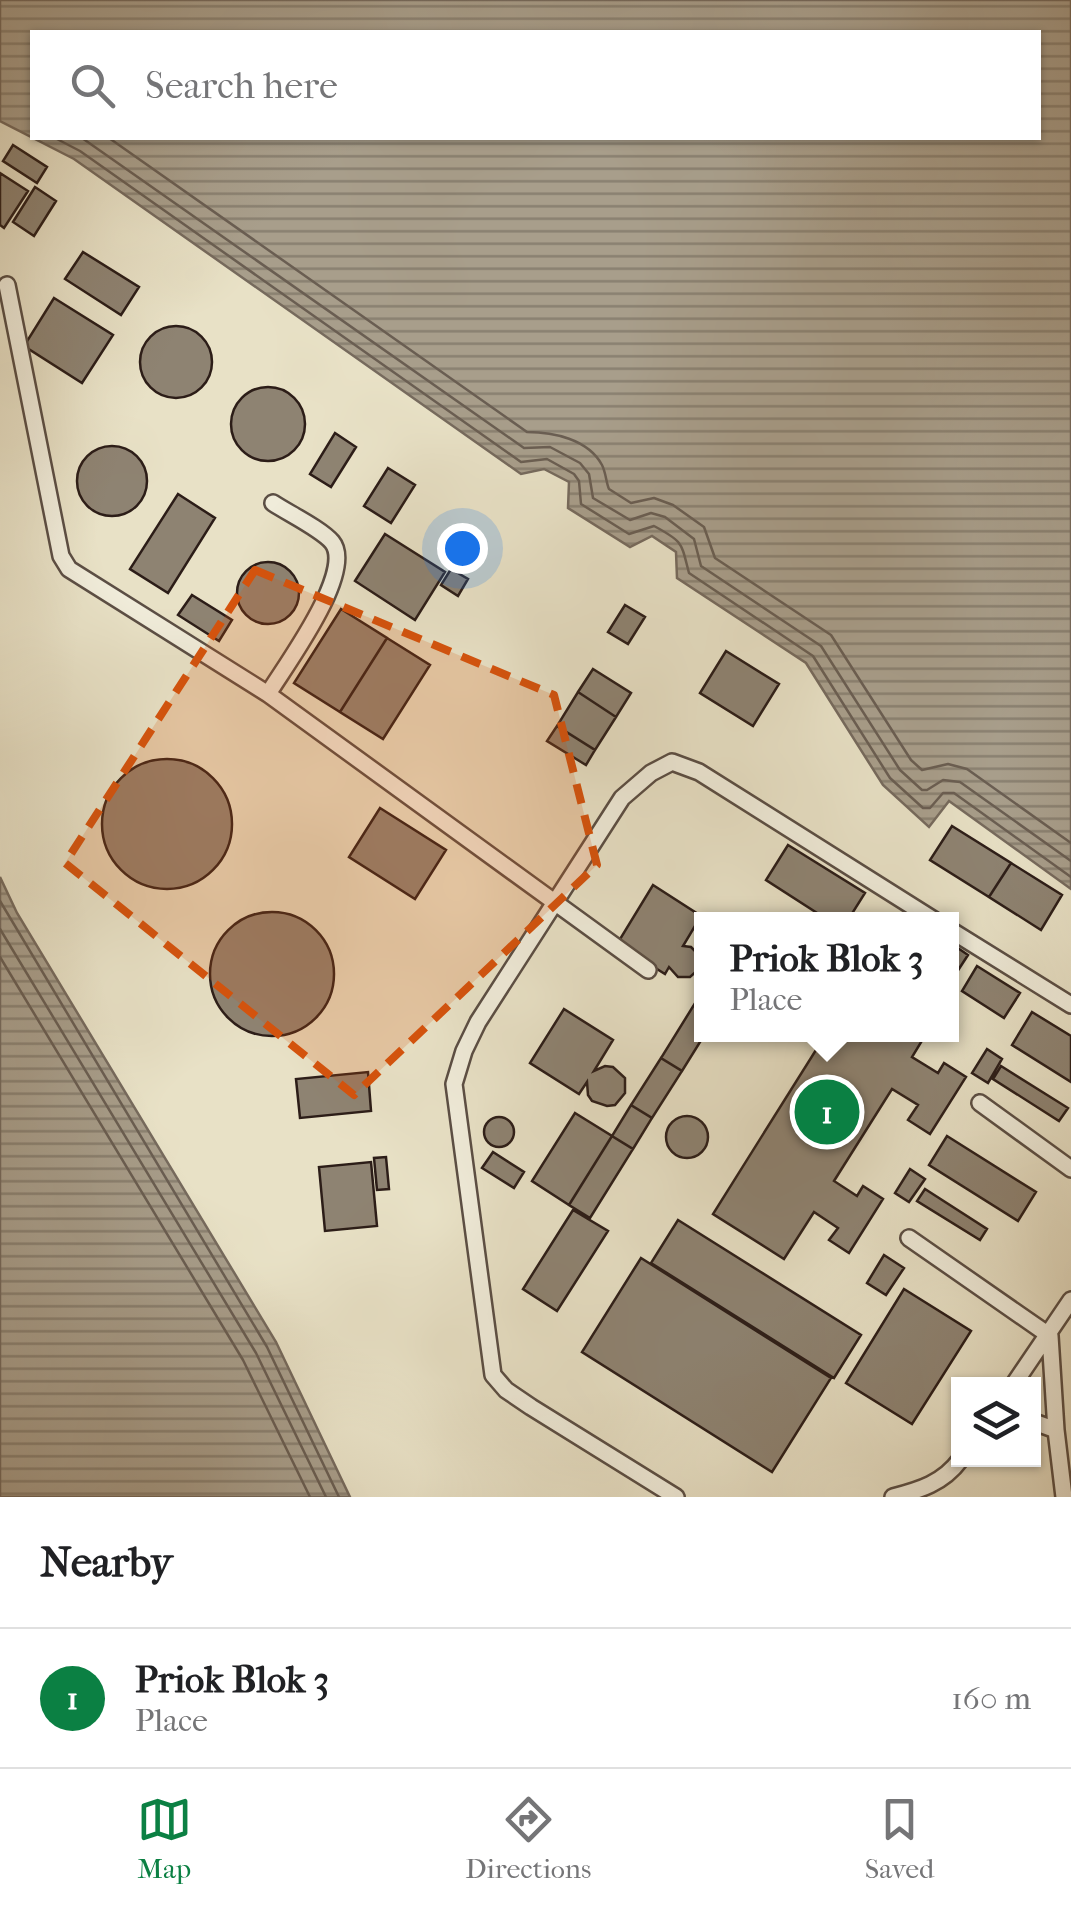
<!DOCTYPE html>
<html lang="en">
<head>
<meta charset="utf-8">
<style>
	:root { --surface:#fff; --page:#f2f2f2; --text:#202124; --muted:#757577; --line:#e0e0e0; --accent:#0b8043 }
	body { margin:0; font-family:"IM FELL French Canon",serif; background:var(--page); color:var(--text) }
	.controls { position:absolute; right:30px; bottom:30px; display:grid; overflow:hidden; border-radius:0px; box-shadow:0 2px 8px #0004 }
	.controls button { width:90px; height:90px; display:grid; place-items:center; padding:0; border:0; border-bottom:2px solid var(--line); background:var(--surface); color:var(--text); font:50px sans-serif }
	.you { position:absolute; left:462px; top:548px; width:35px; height:35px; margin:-25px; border:8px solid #fff; border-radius:50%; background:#1a73e8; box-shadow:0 0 0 15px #1a73e833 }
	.badge { display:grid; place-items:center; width:65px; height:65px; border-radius:50%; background:var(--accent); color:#fff; font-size:32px; font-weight:700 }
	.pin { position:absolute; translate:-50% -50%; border:5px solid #fff; box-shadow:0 2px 10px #0006 }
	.popup { position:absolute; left:694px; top:912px; width:265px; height:130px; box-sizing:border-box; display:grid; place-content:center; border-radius:0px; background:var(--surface); filter:drop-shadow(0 2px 8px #0005); font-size:32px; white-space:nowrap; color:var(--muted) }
	.popup b { font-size:38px; color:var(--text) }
	.popup::after { content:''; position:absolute; left:50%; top:100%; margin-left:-20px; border:20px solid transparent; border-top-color:var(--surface) }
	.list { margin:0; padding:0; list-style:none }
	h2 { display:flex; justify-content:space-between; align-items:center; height:130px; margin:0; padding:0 40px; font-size:42px }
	h2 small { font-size:32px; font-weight:400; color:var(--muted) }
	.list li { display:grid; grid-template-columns:65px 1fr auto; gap:30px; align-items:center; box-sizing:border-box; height:140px; padding:0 40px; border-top:2px solid var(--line) }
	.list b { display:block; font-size:38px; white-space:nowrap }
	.list p { margin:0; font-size:32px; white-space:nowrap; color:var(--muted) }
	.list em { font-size:32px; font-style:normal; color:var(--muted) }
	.icon { flex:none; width:55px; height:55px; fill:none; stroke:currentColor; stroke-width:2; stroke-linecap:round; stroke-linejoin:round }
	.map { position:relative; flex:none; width:1071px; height:1497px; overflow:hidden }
	.search { position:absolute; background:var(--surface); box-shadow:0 2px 8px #0004; left:30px; right:30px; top:30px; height:110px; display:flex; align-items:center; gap:25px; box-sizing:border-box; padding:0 35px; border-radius:0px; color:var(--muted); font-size:38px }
	.sheet { height:270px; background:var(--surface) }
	nav { display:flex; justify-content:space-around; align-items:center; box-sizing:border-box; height:140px; border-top:2px solid var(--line); background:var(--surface); font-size:28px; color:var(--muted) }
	nav a { display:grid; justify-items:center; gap:5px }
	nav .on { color:var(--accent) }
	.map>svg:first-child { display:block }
</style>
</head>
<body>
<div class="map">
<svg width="1071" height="1497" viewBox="0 0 1071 1497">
	<defs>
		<pattern id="water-rules" width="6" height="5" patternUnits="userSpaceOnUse" patternTransform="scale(2.5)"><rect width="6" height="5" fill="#a89e8b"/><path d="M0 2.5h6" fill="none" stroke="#898071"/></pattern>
	</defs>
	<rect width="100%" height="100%" fill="#e8e1c6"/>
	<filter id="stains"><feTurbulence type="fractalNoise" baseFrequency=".002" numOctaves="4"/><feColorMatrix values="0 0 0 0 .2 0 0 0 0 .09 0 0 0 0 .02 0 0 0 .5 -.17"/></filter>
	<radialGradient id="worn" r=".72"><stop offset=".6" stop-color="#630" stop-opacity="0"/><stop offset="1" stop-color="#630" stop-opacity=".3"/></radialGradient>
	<path fill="url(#water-rules)" stroke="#766a5d" stroke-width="2.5" fill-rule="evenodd" d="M0,0H1071V889L949,801L929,827L883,785L806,663L677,578L676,552L652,536L630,547L568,508L569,482L544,469L521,474L74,159L0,121ZM32,32H1038V138H32Z
		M0,877L17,913L276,1342L350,1497H0Z"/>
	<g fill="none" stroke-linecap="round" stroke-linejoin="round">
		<path stroke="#6a5e52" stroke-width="2.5" d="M55,138L80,151L521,462L547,459L574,474L579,481L581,504L629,534L654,526C684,542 681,543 689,573L813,656L890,778L923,808H930L943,793H954L1071,877
			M82,138L524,448L550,447L580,463L589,474L593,498L630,520L651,513L665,517L694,539L701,566L821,646L900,770L922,790H927L943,780L960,782L1071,861
			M109,138L527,432C553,432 588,439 602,465C606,473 606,482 609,489L631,503L654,498L673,505L704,527L715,558L831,635L911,760L922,770L948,764L967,769L1071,843
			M0,901L267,1347L339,1497
			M0,929L256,1353L326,1497
			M0,957L243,1360L310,1497"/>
	</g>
	<path fill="#8e8372" stroke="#2c1d18" stroke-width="2.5" d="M13,145L47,167L37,183L3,161Z
		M0,173L28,191L4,228L0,225Z
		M35,187L56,201L34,236L13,222Z
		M83,252L139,287L121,315L65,279Z
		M54,298L113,335L82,383L24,346Z
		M140 362a36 36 0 1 1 72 0a36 36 0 1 1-72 0Z
		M231 424a37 37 0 1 1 74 0a37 37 0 1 1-74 0Z
		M335,433L356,447L331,487L310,474Z
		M77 481a35 35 0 1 1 70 0a35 35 0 1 1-70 0Z
		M388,468L415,485L391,523L364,506Z
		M178,494L215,518L168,593L130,569Z
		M385,534L445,572L415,620L355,581Z
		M237 593a31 31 0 1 1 62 0a31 31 0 1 1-62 0Z
		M451,569L468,579L458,596L441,585Z
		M192,595L232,620L219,641L178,615Z
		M625,605L645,617L628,644L608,632Z
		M341,609L387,638L340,712L294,683Z
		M387,638L430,665L383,739L340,712Z
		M726,651L779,684L753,726L700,693Z
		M593,669L631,693L616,717L578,692Z
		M578,692L616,717L595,750L557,726Z
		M557,726L595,750L586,765L547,741Z
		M102 824a65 65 0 1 1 130 0a65 65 0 1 1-130 0Z
		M380,808L446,850L415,899L349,857Z
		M952,826L1011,863L989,897L930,860Z
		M788,845L865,893L848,920H828L766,880Z
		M1011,863L1062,895L1041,930L989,897Z
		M653,885L701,916L683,946L691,947L700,956L699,969L690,977H678L669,967L665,974L617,944Z
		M210 974a62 62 0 1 1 124 0a62 62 0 1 1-124 0Z
		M952,944L968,955L955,975L952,973Z
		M977,966L1020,993L1004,1018L962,991Z
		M702,992V1034H705L682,1071L661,1058Z
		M564,1009L613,1040L594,1071L605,1066L613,1067L625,1078V1093L615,1105L607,1106L592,1101L588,1095L587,1082L579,1094L530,1063Z
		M1032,1012L1071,1036V1082L1012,1045Z
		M826,1034H926L912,1057L938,1073L944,1063L966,1077L930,1134L908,1120L918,1105L892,1089L834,1181L857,1196L863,1186L883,1199L849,1253L829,1240L838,1228L814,1212L784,1259L713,1214Z
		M987,1049L1002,1059L988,1083L972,1073Z
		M661,1058L682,1071L652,1118L631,1105Z
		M1001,1066L1068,1108L1059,1121L993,1079Z
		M368,1072L371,1111L300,1118L296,1079Z
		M631,1105L652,1118L633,1149L612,1136Z
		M575,1113L612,1136L569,1205L532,1181Z
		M666 1137a21 21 0 1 1 42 0a21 21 0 1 1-42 0Z
		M484 1132a15 15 0 1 1 30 0a15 15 0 1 1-30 0Z
		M612,1136L633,1149L590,1218L569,1205Z
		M947,1136L1036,1192L1018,1221L929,1165Z
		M493,1152L524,1172L514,1188L482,1168Z
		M386,1157L389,1189L377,1190L374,1158Z
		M371,1162L377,1226L325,1231L319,1167Z
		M910,1169L925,1179L909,1202L895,1193Z
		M925,1189L987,1229L980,1240L917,1201Z
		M573,1210L608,1231L557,1311L523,1289Z
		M678,1220L861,1335L834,1378L651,1263Z
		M884,1255L904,1268L886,1295L867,1283Z
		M641,1258L831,1378L772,1472L582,1352Z
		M904,1289L971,1331L912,1424L846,1383Z"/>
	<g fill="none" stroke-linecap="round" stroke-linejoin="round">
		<g stroke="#5b4e44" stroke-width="20">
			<path id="lane" d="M7,285L61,556L69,569L268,694L648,970
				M268,694C285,666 356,571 332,542C321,529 288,513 273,503
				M952,931L1071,1005
				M980,1103L1071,1169
				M909,1238L1050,1336
				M1050,1336L1056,1430L1064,1497
				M1014,1384L1071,1300
				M1034,1422L1056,1430
				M676,1497L531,1407L506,1390L493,1375L454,1084L464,1051L478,1022L622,798L651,773L672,762L699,772L934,920
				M893,1497C920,1490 943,1483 960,1460"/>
		</g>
		<use href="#lane" stroke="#f0ecda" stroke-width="15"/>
	</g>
	<path fill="#d5530d" fill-opacity="0.2" stroke="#d5530d" stroke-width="8" stroke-dasharray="20 12" stroke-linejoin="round" d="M255,570L554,695L597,865L354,1095L65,863Z"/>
	<rect width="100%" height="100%" filter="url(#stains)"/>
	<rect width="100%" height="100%" fill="url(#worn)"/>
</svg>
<div class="controls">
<button><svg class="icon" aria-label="layers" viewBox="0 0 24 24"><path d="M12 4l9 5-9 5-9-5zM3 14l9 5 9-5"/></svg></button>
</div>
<div class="you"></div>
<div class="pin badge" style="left:827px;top:1112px">1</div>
<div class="popup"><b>Priok Blok 3</b>Place</div>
<div class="search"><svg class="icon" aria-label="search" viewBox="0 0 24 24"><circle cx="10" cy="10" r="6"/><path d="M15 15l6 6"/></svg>Search here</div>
</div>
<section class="sheet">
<h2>Nearby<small></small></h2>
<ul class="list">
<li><span class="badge">1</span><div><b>Priok Blok 3</b><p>Place</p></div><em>160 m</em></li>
</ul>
</section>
<nav>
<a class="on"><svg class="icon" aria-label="map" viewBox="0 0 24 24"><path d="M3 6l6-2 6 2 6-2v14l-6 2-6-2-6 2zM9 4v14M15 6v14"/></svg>Map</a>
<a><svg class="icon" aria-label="directions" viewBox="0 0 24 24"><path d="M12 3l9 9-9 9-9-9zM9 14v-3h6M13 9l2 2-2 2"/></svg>Directions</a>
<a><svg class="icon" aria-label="saved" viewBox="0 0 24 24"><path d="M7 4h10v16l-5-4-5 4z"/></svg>Saved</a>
</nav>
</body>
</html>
